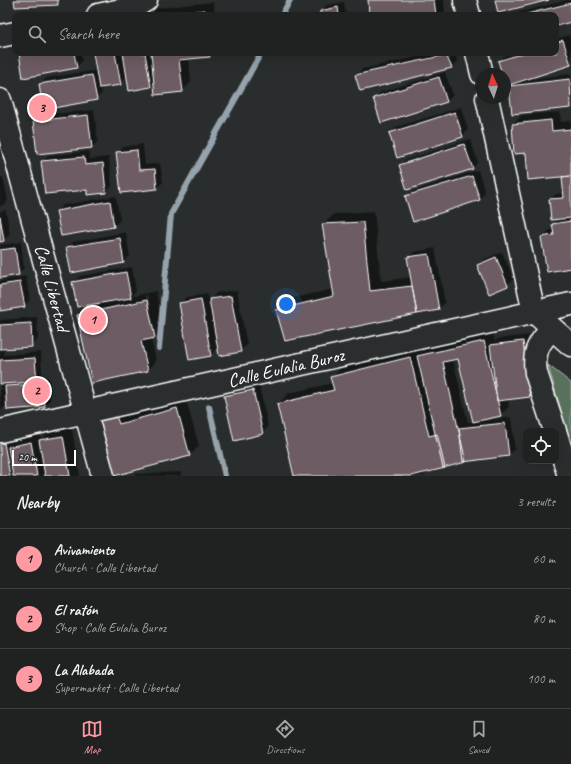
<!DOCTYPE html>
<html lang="en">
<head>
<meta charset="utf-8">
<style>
	:root { --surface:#202222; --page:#2d2f2f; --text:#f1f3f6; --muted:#a2a4a5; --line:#3d3f40; --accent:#ff9aa2 }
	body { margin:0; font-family:Caveat,sans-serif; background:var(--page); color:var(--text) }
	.controls { position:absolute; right:12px; bottom:12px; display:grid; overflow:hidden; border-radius:8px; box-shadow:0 4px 16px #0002 }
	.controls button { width:36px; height:36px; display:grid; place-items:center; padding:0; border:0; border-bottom:1px solid var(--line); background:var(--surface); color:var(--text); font:20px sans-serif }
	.compass { position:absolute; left:475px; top:68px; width:36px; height:36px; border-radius:50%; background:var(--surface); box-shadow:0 4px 16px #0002; rotate:356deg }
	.scale { position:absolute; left:12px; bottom:10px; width:64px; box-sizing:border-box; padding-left:4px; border:2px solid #fff; border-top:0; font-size:11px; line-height:14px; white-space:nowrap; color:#fff; -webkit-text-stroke:3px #2a2d2e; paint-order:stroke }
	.you { position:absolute; left:286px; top:304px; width:14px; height:14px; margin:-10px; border:3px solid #fff; border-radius:50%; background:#1a73e8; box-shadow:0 0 0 6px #1a73e833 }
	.badge { display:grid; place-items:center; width:26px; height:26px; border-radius:50%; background:var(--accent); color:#111; font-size:13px; font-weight:700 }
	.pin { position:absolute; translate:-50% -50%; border:2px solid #fff; box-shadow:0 1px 4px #0006 }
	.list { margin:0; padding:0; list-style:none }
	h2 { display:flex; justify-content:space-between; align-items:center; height:52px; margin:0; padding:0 16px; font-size:17px }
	h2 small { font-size:13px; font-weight:400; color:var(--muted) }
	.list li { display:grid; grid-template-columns:26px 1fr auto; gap:12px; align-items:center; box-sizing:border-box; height:60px; padding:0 16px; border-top:1px solid var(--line) }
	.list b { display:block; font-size:15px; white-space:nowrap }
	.list p { margin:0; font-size:13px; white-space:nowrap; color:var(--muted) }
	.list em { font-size:13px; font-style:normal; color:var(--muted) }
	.icon { flex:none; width:22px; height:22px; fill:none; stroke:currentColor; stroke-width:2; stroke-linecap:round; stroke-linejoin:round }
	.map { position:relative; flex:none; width:571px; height:476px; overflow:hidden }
	.search { position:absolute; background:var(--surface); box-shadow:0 4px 16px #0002; left:12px; right:12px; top:12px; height:44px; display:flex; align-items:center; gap:10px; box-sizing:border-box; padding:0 14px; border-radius:8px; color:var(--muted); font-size:15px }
	.sheet { height:232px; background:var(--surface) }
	nav { display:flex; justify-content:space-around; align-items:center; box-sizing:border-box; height:56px; border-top:1px solid var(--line); background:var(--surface); font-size:11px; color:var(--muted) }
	nav a { display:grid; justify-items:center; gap:2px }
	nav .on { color:var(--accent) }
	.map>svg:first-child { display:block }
</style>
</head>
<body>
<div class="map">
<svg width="571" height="476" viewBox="0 0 571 476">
	<rect width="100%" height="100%" fill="#2a2d2e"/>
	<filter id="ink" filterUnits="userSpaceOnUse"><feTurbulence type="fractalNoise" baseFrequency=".025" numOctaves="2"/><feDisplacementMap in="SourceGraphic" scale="8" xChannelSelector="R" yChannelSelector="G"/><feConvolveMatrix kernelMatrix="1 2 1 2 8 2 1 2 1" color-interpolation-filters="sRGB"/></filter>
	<g filter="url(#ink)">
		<path fill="#59705b" stroke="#acb8ad" d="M548,365L571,383V446Z"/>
		<path fill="#0007" fill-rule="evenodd" d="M15,0H62L58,4Z
			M369,0H444L445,15H370Z
			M567,0H571V21L556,25V15H515L517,13Z
			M213,2L215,15H150L157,8Z
			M344,2L346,15H321V11L327,5Z
			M569,35L571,40V64L529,78V79L571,74V106L513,113L510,86L514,83L506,85L505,74H503L499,62L505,56L513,53H556V39Z
			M20,53H81L82,61L76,67Z
			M94,53H212L209,56L189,58L191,82L182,91L155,82L150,86L128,76L120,84L101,87L102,93L96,99L40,85L46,78L97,70Z
			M436,53H454L458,61L452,67L360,90L356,75L362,69Z
			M445,72L453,95L447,101L374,98L381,92Z
			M461,107L468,130L462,136L390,134L396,127Z
			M94,110L98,141L92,147L34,121L40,115Z
			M560,112L561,122L571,121V267L542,237L551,229L554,228L553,224L559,219L550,200L556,194L565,193L563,177L565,175L527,152L513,124L522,115Z
			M470,139L478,162L472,169L400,166L406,160Z
			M0,143L2,154L0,157Z
			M143,144L145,165L160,163L163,182L157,188L117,153L123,147Z
			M89,151L90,159L109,157L112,186L106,192L88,189L42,162L48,156Z
			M478,170L485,193L479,200L407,197L413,191Z
			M0,177H3L8,201L0,207Z
			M116,196L120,220L114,226L57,211L63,205Z
			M6,210L10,234L4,240L0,241V211Z
			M374,211L381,281L412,277L408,258L414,252L435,248L445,303L438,309L417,313L278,310L288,299L334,289L323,225L334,214Z
			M126,232L130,256L124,262L67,248L73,242Z
			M21,242L24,268L18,274L0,277V245Z
			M502,252L514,279L507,285L478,266L484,259Z
			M132,267L136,291L130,297L156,291L164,328L155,337L151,338L156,361L148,370L78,315L87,307L100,304V302L74,282L80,276ZM145,295H147L155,332H153Z
			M26,276L30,300L24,306L0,310V281Z
			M237,290L247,345L240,351L218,347L211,355L180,303L187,297L207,294L209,301L216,293Z
			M37,317L38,339L32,346L4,347V355L41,352L42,375L39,379L49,378L50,400L44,406L8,404L0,411V320Z
			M493,333L495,342L497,339L529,335L536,390L530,396L508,399L509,407L500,415L483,419V421L511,417L515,449L509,455L467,460L424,472L425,476H295L278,404L289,393L333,383L332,377L343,366L421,347L422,352L427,347ZM459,358L474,422H468L453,359Z
			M259,384L268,427L262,433L225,397L231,391Z
			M186,400L199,446L190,455L115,475L100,421L109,413L125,408L128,416Z
			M72,428L80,476H0V437L13,435L14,442L18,438L40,434L41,440L49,432Z
			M181,472V476H134L135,474Z"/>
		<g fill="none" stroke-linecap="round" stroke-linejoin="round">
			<path stroke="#96a3ac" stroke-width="6" d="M282,15L290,0
				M159,348L171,214L261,53
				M209,407L225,476"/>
		</g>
		<path fill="#6d5b63" stroke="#fff" d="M14,0H58V5L15,7Z
			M368,0H434L436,15H369Z
			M495,0H549L498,13Z
			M571,3V22L556,26V15H523Z
			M338,7L339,15H320V11Z
			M205,10V15H162Z
			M563,40L571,65L506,86L505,74H502L498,61L524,53H556V43Z
			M19,53H74L77,68L23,78Z
			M93,53H115L121,85L99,88Z
			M123,53H145L151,87L129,91Z
			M151,53H209L210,57L179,60L183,92L155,95Z
			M446,55L452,68L360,91L355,75Z
			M92,75L97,100L43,110L39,84Z
			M439,77L447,102L381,123L373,98Z
			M570,79L571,108L512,114L509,86Z
			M455,112L463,137L397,158L389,133Z
			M88,115L92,148L37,154L33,121Z
			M551,120L552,131L571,129V176L528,180L526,153L514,154L512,124Z
			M464,144L473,169L407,190L399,165Z
			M137,150L139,170L155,169L157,189L121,193L116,152Z
			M84,157L85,165L103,163L106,193L87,195V190L45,194L41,161Z
			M472,176L480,200L413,222L405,196Z
			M571,176V218L551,220L549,199L564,198L562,177Z
			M110,201L114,227L61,236L56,211Z
			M0,216L4,241L0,242Z
			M571,221V268L547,272L541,237L554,235L552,224Z
			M363,222L370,291L412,286L417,314L285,341L276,310L334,296L322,224Z
			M120,238L124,263L71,273L66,247Z
			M15,248L19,275L0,278V250Z
			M429,254L439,310L417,314L407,257Z
			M496,257L508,286L489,294L477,265Z
			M126,272L131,298L77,307L72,282Z
			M20,282L25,307L0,311V285Z
			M231,296L241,352L219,356L209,299Z
			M201,299L211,356L189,360L179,303Z
			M147,300L155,338L141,341L148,371L92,383L77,315Z
			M31,323L32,347L0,349V325Z
			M484,341L501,416L473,422L458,359L443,362L466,462L443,468L417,356Z
			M523,341L530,397L497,401L490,345Z
			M410,357L429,436L437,434L445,468L411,476H294L277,404L334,390L330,377Z
			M35,358L37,382L0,384V360Z
			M43,384L45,407L7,410L5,386Z
			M253,390L263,434L234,441L224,396Z
			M177,408L190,456L114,476L99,421L116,416L119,424Z
			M505,423L509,456L463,462L459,428Z
			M63,436L70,476H45L39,440Z
			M31,442L37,476H13L8,447Z
			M4,443L10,476H0V444Z"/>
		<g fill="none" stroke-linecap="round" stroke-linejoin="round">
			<g stroke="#fff" stroke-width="25">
				<path id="minor" d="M465,0L469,15
					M98,15L135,7L146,0
					M0,36L15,33
					M477,53L482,74
					M487,98L534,312L571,345
					M0,100L103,476
					M552,329C538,343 533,352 536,373L555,431
					M0,431L571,304
					M556,434L569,476"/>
			</g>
			<use href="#minor" stroke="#2a2d2e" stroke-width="22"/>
		</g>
	</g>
	<g text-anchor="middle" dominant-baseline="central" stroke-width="4" stroke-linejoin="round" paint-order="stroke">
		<g font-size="19" fill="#fff" stroke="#2a2d2e">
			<text transform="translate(52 288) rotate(75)">Calle Libertad</text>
			<text transform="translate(286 368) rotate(-13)">Calle Eulalia Buroz</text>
		</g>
	</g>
</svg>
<div class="controls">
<button><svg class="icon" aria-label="locate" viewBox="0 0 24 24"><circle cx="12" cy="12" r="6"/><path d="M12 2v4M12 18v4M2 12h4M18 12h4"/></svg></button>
</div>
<svg class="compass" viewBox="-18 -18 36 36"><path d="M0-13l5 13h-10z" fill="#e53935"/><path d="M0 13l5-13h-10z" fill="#a2a4a5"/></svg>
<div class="scale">20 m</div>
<div class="you"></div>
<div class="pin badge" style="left:93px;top:320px">1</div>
<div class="pin badge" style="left:37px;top:391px">2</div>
<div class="pin badge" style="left:42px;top:108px">3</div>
<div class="search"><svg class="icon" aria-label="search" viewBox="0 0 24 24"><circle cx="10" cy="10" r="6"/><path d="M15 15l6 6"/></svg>Search here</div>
</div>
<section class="sheet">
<h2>Nearby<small>3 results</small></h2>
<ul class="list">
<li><span class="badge">1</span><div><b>Avivamiento</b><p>Church · Calle Libertad</p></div><em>60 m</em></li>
<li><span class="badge">2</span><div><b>El ratón</b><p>Shop · Calle Eulalia Buroz</p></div><em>80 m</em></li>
<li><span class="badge">3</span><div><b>La Alabada</b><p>Supermarket · Calle Libertad</p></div><em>100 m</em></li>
</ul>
</section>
<nav>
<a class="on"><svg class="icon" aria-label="map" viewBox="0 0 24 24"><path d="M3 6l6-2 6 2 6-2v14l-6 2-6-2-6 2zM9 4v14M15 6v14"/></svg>Map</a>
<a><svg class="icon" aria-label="directions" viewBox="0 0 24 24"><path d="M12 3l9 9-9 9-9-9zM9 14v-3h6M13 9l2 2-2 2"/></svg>Directions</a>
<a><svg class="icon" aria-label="saved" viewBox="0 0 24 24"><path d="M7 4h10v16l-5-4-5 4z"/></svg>Saved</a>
</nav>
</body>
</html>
